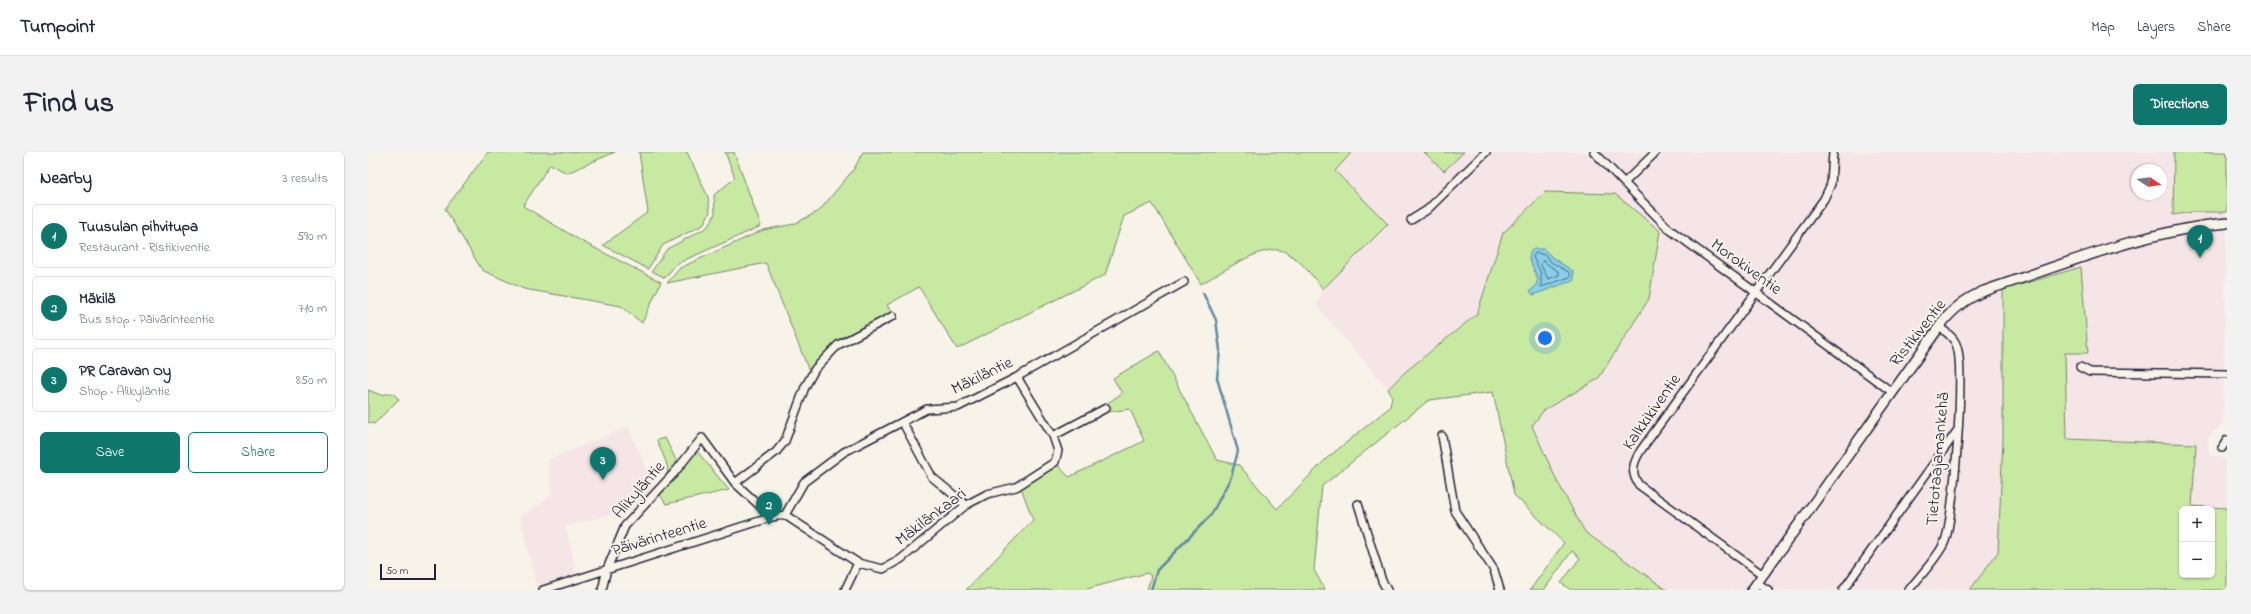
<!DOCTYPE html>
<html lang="en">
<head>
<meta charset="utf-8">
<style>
	:root { --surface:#fff; --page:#f2f2f3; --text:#1f2937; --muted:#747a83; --line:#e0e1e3; --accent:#0f766e }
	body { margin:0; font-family:"Indie Flower",sans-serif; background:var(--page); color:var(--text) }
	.controls { position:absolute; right:12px; bottom:12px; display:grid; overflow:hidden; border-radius:6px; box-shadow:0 1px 3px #0004 }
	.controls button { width:36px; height:36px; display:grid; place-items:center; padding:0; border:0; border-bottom:1px solid var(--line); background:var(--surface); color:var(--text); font:20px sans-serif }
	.compass { position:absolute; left:1763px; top:12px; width:36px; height:36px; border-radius:50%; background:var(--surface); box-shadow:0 1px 3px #0004; rotate:103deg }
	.scale { position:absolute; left:12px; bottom:10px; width:56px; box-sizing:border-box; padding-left:4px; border:2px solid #22223b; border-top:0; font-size:11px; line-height:14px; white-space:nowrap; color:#22223b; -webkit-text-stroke:3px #f7f3e8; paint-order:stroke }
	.you { position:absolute; left:1177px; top:186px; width:14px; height:14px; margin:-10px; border:3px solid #fff; border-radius:50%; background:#1a73e8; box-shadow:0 0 0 6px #1a73e833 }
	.badge { display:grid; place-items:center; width:26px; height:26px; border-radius:50%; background:var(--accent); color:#fff; font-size:13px; font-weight:700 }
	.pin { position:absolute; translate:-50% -33px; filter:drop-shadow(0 1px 2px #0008) }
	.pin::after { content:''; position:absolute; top:21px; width:14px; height:12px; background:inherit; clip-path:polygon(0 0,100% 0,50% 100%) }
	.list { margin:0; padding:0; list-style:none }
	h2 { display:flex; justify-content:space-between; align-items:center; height:52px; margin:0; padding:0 16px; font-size:17px }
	h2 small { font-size:13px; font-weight:400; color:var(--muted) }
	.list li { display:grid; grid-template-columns:26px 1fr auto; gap:12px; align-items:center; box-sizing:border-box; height:64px; margin:0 8px 8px; padding:0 8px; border:1px solid var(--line); border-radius:6px }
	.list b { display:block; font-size:15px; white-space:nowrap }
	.list p { margin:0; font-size:13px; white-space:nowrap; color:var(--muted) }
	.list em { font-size:13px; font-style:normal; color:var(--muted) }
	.actions { display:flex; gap:8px; padding:12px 16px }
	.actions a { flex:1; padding:9px 0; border:1px solid var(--accent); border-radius:6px; text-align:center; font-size:14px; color:var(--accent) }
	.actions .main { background:var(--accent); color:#fff }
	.map { position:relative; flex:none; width:1859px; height:438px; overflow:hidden; border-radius:6px }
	header { display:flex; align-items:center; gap:24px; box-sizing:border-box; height:56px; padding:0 20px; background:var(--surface); border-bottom:1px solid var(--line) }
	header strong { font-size:19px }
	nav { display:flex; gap:22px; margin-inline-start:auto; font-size:14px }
	.intro { display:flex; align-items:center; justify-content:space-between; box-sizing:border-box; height:96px; padding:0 24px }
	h1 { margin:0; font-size:28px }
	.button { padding:10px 18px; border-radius:6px; background:var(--accent); color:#fff; font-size:14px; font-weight:700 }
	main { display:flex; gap:24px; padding:0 24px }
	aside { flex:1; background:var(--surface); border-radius:6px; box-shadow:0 1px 3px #0004 }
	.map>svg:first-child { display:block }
</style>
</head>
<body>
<header>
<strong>Turnpoint</strong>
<nav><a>Map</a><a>Layers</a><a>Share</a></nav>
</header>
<div class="intro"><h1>Find us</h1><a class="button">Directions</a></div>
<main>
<aside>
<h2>Nearby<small>3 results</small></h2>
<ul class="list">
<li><span class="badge">1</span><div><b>Tuusulan pihvitupa</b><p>Restaurant · Ristikiventie</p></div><em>590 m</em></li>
<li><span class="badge">2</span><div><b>Mäkilä</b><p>Bus stop · Päivärinteentie</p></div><em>710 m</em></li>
<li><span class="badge">3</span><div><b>PR Caravan Oy</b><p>Shop · Alikyläntie</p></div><em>850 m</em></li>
</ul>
<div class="actions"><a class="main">Save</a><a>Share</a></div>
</aside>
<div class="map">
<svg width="1859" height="438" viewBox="0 0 1859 438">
	<rect width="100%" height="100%" fill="#f7f3e8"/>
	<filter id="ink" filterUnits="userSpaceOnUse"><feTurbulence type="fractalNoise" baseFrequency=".025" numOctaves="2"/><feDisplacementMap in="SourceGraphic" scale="8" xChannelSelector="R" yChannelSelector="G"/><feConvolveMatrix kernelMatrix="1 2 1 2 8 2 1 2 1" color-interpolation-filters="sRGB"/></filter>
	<g filter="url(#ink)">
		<path fill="#f6e5e6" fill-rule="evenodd" d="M984,0H1056L1076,19L1096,0H1806L1805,63L1824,60H1859L1855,272L1840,286L1841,302L1857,307L1859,304V356L1824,354L1828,292L1699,287L1697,201H1720L1713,115L1635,138V287L1630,400L1602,438H1299L1217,380L1189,329L1164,274L1176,258L1230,227L1135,81L1109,162L1037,219L1020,237L948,153L955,137L1020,73L967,18ZM1769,18H1793V42H1769Z
			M260,275L287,334L264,357L198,374L209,425L169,437L152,364L175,350L185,341L180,308Z"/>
		<path fill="#c8e9a2" stroke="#75866e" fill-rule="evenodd" d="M120,0H247L199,21L182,12L155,54L215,90L293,130L274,171L253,154L156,137L114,118L77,57Z
			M271,0H319L340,45L342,60L335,73L295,93L280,117L235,93L280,60Z
			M357,0H366L393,74L308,112L297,126L284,119L299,97L338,76L344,69L347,61L346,43L367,26Z
			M495,0H984L967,19L1020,72L955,137C944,124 931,105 915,99C895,91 851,122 833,132L784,51L756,64L737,123L589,197L551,135L519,153L524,162L470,189L441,219L398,111L299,131L312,116L395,78L426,72L451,59L486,17Z
			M1056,0H1096L1076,19Z
			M1806,0H1859V60H1824L1805,63Z
			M1177,40L1247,42L1292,79L1281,147L1230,227L1176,258L1164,274L1189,329L1217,380L1299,438H1203L1193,431L1212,406L1204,399L1176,438H1162L1196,391L1146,343L1125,240L1061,248L954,334L946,418L957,438H779L783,424L779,421L715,438H598L665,368L652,333L687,310L701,325L776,289L762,257L740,260L737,253L754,241L745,226L791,199L849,308L871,313L909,357L958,307L1022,255L1024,244L1020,237L1037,220L1109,162L1135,81Z
			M1713,115L1720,201H1697L1699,287L1828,292L1824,354L1859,356V438H1602L1630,400L1635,287V138ZM1814,357H1844V423H1814Z
			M0,238L13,243L24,241L31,247L6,272L0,270Z
			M297,286L312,316L328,298L361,338L298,352L289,338C308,319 297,311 289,288Z"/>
		<path fill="#89cfea" stroke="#608aa4" d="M1166,97H1176L1185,106L1205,119L1206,128L1165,143L1162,139L1167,135L1170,128L1161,106L1162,100Z"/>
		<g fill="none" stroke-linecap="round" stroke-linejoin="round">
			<path stroke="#4b6781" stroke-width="1" d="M1168,101L1178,103L1183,110L1202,121V125L1173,135V121L1165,105Z
				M1175,109L1191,120V123L1180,127L1173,113Z"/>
			<path stroke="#608aa4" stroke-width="2.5" d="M783,438L789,418L843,363L863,325L870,299L849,226L852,198L848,168L835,141"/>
			<g stroke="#22223b" stroke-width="10">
				<path id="minor" d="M1226,0L1301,77L1524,240
					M1256,31L1288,0
					M1043,68L1059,58L1118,0
					M1712,215L1722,220L1859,222
					M535,271L564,325L598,353
					M685,284L738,256
					M1074,284L1087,359L1126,418L1132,438
					M1854,296L1859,288
					M367,331L408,300L417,289L437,235L447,217L470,193L525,164
					M990,352L1014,429L1019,438
					M417,363L436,330L476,300L559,257L590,255L649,225L816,130
					M417,363L490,411L515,417L533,407L598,353L619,342L648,335L687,310L690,299L685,284L649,225
					M1395,423L1271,333C1262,320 1265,311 1273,298L1456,47L1463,32L1465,0
					M1389,431L1400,438
					M175,438L404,365L417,363
					M234,438L239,417L257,374L307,320L334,286L367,331L404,365
					M477,438L490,411
					M1475,438L1589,279
					M1541,438C1551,425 1572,403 1577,389C1586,365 1597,218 1589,195C1587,186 1578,180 1571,175"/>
			</g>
			<g stroke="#22223b" stroke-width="12">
				<path id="tertiary" d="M1384,438L1571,175C1583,158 1597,147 1616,139C1694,113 1776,79 1859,71"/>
			</g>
			<use href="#minor" stroke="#f7f3e8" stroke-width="7"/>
			<use href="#tertiary" stroke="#f7f3e8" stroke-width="9"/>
		</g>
	</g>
	<g text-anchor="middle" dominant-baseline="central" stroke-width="4" stroke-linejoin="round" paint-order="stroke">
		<g font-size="17" fill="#22223b" stroke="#f7f3e8">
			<text transform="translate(1378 115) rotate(36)">Morokiventie</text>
			<text transform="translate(1550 181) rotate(-52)">Ristikiventie</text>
			<text transform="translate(614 224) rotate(-26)">Mäkiläntie</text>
			<text transform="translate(1284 260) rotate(-55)">Kalkkikiventie</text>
			<text transform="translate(1570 307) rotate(-85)">Tietotaajamankehä</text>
			<text transform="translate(271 338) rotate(-49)">Alikyläntie</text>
			<text transform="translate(563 365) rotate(-37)">Mäkilänkaari</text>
			<text transform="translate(291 385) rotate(-17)">Päivärinteentie</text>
		</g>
	</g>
</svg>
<div class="controls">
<button>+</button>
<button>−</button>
</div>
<svg class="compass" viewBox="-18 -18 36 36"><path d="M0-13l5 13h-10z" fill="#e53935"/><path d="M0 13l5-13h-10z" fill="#747a83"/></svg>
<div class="scale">50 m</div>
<div class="you"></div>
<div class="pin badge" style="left:1832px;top:106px">1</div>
<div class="pin badge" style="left:401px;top:373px">2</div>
<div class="pin badge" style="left:235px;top:328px">3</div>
</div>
</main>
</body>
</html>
